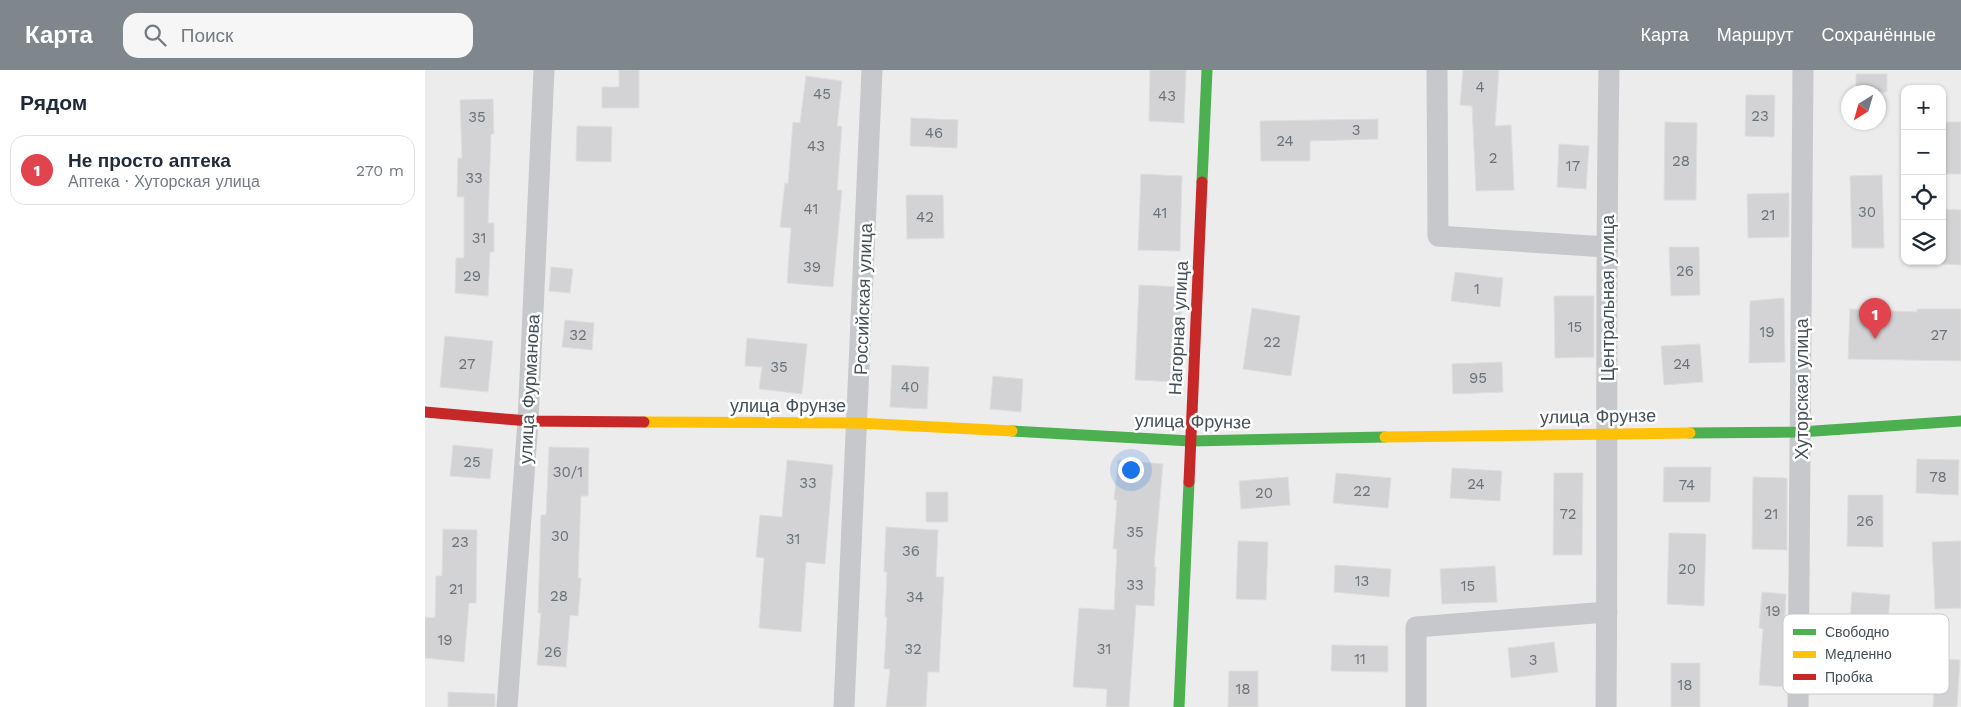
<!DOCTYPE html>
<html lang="ru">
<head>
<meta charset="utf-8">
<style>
	:root { --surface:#fff; --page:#f6f6f7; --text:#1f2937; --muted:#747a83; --line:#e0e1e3; --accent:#7f868c }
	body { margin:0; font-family:"Work Sans",sans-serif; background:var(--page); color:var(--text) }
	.controls { position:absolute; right:15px; top:15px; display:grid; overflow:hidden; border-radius:10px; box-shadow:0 1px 4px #0004 }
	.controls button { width:45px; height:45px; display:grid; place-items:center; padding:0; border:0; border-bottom:1px solid var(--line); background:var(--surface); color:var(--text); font:25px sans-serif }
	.compass { position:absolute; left:1416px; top:15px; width:45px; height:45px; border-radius:50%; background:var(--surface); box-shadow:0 1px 4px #0004; rotate:217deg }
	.you { position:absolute; left:705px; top:399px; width:18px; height:18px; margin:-12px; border:4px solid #fff; border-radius:50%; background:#1a73e8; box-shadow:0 0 0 8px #1a73e833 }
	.badge { display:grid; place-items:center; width:32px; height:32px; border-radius:50%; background:var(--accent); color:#fff; font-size:16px; font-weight:700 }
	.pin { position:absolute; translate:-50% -41px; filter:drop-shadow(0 1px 2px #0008) }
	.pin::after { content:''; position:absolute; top:26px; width:18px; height:15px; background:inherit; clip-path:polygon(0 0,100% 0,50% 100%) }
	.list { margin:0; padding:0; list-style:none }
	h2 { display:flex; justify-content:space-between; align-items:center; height:65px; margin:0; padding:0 20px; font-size:21px }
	h2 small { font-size:16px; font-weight:400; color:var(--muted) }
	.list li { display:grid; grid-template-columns:32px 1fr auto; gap:15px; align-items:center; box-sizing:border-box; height:70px; margin:0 10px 10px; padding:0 10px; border:1px solid var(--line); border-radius:15px }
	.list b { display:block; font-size:19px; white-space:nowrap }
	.list p { margin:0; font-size:16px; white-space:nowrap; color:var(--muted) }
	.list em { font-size:16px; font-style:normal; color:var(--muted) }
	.icon { flex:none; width:28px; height:28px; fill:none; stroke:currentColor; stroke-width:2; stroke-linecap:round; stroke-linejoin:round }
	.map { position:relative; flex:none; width:1536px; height:637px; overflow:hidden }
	header { display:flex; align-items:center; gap:30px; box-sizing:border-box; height:70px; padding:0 25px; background:var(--accent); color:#fff }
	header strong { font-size:24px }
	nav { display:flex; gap:28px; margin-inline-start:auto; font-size:18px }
	.search { width:350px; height:45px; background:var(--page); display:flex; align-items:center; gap:12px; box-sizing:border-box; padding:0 18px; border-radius:15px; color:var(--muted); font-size:19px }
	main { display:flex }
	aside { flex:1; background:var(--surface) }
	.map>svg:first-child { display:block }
</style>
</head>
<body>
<header>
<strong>Карта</strong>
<div class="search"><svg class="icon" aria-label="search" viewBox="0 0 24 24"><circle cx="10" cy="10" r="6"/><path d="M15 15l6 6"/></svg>Поиск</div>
<nav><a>Карта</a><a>Маршрут</a><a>Сохранённые</a></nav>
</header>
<main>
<aside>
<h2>Рядом<small></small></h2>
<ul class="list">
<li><span class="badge" style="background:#e0444e">1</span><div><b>Не просто аптека</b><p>Аптека · Хуторская улица</p></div><em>270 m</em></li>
</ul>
</aside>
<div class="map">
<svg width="1536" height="637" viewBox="0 0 1536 637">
	<rect width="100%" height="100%" fill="#edecec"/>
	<path fill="#d3d3d5" stroke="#dededf" d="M194,0H214V38H177V17H194Z
		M725,0H761L759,53L724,51Z
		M1038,0H1074L1070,56L1086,55L1089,120L1051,121L1047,36L1035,35Z
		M1431,4H1462V22H1431Z
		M381,6L417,11L412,56H417L412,120H417L408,217L362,213L366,158L355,157L360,113L363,114L368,52L375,53Z
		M1321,25H1350L1349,67L1320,66Z
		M68,29L69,64H66L63,153H69V182H65L63,226L30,223L31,188H39V127H32L33,88H37L35,30Z
		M486,48L533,50L532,78L485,76Z
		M953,49V69L885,71V91H836L835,51Z
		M1240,52L1272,53L1271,130H1239Z
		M1517,52H1536V104H1517Z
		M152,56L187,57L186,92L151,91Z
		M1134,74L1164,76L1161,119L1132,117Z
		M716,104L757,106L755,181L713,180Z
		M1457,105L1459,178H1427L1425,106Z
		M1364,123V167L1323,168L1322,124Z
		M481,125H518L519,168L482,169Z
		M1517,139L1536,140V195L1517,194Z
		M1244,177H1274L1275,225L1246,226Z
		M126,197L148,199L145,223L124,221Z
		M1030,202L1078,208L1075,237L1026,231Z
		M714,215L757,217L753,312L710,310Z
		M1129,226H1169V287L1130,288Z
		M1359,228L1360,292L1324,293L1325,231Z
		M827,238L875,246L866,306L818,299Z
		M1425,239L1492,242V239H1536V291L1423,289Z
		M140,250L169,253L167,280L137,277Z
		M20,266L68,271L63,322L15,317Z
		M322,268L382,274L377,324L334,319L337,297L320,296Z
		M1275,274L1278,312L1239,315L1236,276Z
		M1077,292L1078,322L1028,324L1027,294Z
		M467,295L504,297L502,339L465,337Z
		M568,306L598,309L596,342L565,339Z
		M28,375L68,379L65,409L25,406Z
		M124,377L164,378L163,426H156L153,508H156L153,546L145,545L141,597L112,595L116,543H113L116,445H121Z
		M1492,389L1534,390L1533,425L1491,423Z
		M362,390L408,395L400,494L381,492L376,562L334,558L339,488L331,487L335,445L357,447Z
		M693,390L738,394L729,497H731L729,536L711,535L704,637H681L682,619L648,617L654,538L689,540L692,479H688L692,430H689Z
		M1239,397H1286L1285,432H1238Z
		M1027,398L1077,401L1075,431L1025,428Z
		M911,403L966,408L963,438L908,433Z
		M1129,403H1158L1157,485H1128Z
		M863,407L865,435L816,439L814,411Z
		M1328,407L1362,408V480L1327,479Z
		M501,422H523V452H501Z
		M1423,425H1458V477L1422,476Z
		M461,457L513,460L511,507H519L514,602H503L501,637H461L465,599H459L462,547H460L462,502H459Z
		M18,459L52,460L51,533H44L39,592L0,588V547L10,548L11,506H17Z
		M1244,463L1281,464L1279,536L1242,534Z
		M813,471L843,472L841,530L811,529Z
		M1536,471V538L1510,539L1507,472Z
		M910,495L966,499L964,527L909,522Z
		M1070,496L1072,532L1017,534L1015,499Z
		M1337,522L1361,524L1358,585H1361V617L1334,615L1338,559L1334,558Z
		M1427,522L1465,525L1460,597L1422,594Z
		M1129,572L1133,602L1086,608L1083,578Z
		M907,575L963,576V602L906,601Z
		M1511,589L1535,590L1532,637H1508Z
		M1246,593H1275V637H1246Z
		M804,601H833V637H803Z
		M23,622L70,624V637H23Z"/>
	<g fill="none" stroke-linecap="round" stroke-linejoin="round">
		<path stroke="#c6c8cb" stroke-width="21" d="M1012,0L1013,166L1181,177
			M82,637L103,351L119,0
			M419,637L447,0
			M991,637V557L1182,542
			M1181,637C1183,425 1180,212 1184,0
			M1373,637L1378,0"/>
		<path stroke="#4caf50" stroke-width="11" d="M777,112L782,0
			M587,361L766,371L960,367
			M1265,363L1375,362L1536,351
			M754,637L764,412"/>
		<path stroke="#ffc107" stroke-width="11" d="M219,352L433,353L587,361
			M960,367L1265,363"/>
		<path stroke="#c62828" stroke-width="11" d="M0,342L103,351L219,352
			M764,412L777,112"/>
	</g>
	<g text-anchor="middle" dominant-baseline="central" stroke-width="5" stroke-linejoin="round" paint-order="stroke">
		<g font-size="15" fill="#697278">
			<text x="1055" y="17">4</text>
			<text x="397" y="24">45</text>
			<text x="742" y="26">43</text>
			<text x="1335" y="46">23</text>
			<text x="52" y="47">35</text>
			<text x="931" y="60">3</text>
			<text x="509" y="63">46</text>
			<text x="860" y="71">24</text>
			<text x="391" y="76">43</text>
			<text x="1068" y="88">2</text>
			<text x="1256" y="91">28</text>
			<text x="1148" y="96">17</text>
			<text x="49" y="108">33</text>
			<text x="386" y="139">41</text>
			<text x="1442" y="142">30</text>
			<text x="735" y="143">41</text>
			<text x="1343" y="145">21</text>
			<text x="500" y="147">42</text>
			<text x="54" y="168">31</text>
			<text x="387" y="197">39</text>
			<text x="1260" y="201">26</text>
			<text x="47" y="206">29</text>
			<text x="1052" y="219">1</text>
			<text x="1150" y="257">15</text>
			<text x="1342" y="262">19</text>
			<text x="153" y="265">32</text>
			<text x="1514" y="265">27</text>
			<text x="847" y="272">22</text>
			<text x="42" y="294">27</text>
			<text x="1257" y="294">24</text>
			<text x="354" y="297">35</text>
			<text x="1053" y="308">95</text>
			<text x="485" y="317">40</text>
			<text x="47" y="392">25</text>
			<text x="143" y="402">30/1</text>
			<text x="1513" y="407">78</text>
			<text x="383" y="413">33</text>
			<text x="1051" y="414">24</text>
			<text x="1262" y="415">74</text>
			<text x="937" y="421">22</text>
			<text x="839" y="423">20</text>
			<text x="1143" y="444">72</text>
			<text x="1346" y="444">21</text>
			<text x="1440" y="451">26</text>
			<text x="710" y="462">35</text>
			<text x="135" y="466">30</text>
			<text x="368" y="469">31</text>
			<text x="35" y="472">23</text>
			<text x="486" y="481">36</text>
			<text x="1262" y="499">20</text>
			<text x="937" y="511">13</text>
			<text x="710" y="515">33</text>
			<text x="1043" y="516">15</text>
			<text x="31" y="519">21</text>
			<text x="134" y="526">28</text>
			<text x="490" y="527">34</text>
			<text x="1348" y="541">19</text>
			<text x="20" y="570">19</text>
			<text x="488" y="579">32</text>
			<text x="679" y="579">31</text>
			<text x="128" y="582">26</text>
			<text x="935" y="589">11</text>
			<text x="1108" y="590">3</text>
			<text x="1260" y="615">18</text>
			<text x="818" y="619">18</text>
		</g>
		<g font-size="18" fill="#444f58" stroke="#fff">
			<text transform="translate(1182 228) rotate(-90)">Центральная улица</text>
			<text transform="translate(438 229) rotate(-88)">Российская улица</text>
			<text transform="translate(753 258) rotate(-87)">Нагорная улица</text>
			<text transform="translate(104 319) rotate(-87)">улица Фурманова</text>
			<text transform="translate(1376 319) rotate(-90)">Хуторская улица</text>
			<text x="363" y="335">улица Фрунзе</text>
			<text transform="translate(1173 346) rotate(-1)">улица Фрунзе</text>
			<text transform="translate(768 351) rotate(1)">улица Фрунзе</text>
		</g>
	</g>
	<rect x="1358" y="544" width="166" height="80" rx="8" fill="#fff" stroke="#c7cacd" stroke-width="1"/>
	<rect x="1368" y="559" width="23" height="6" fill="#4caf50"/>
	<rect x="1368" y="581" width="23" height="7" fill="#ffc107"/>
	<rect x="1368" y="604" width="23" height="6" fill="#c62828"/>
	<g font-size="14" fill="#444f58">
		<text x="1400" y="567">Свободно</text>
		<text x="1400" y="589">Медленно</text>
		<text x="1400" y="612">Пробка</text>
	</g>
</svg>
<div class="controls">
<button>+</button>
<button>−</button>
<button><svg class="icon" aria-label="locate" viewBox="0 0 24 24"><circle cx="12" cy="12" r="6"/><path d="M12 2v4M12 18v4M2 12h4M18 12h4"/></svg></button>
<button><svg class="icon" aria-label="layers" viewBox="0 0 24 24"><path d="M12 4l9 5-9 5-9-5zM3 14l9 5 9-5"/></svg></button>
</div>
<svg class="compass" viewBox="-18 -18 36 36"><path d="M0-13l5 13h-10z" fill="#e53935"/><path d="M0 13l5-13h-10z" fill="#747a83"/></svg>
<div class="you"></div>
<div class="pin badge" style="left:1450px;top:269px;background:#e0444e">1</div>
</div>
</main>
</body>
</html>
